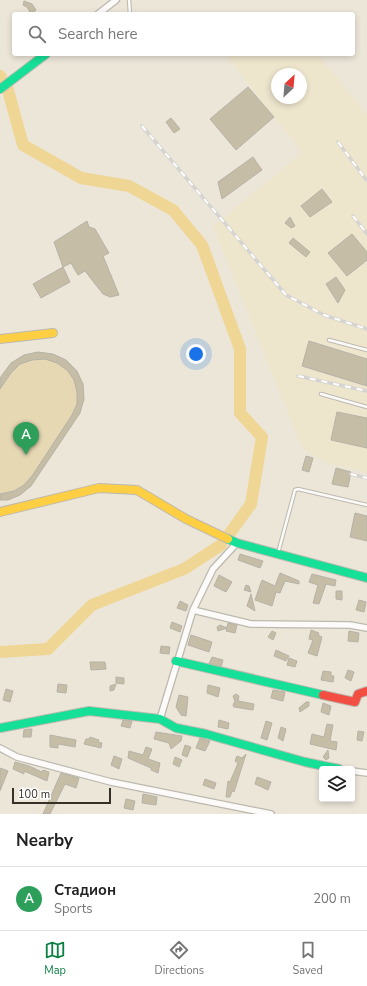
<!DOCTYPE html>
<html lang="en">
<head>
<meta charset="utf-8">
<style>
	:root { --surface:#fff; --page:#f2f2f2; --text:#222; --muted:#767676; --line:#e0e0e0; --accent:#0b8043 }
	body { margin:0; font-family:"Nunito Sans",sans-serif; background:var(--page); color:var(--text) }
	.controls { position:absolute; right:12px; bottom:12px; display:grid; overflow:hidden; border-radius:4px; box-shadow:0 2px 6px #0003 }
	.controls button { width:36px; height:36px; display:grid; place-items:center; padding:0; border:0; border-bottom:1px solid var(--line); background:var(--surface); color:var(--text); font:20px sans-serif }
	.compass { position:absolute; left:271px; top:68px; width:36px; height:36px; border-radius:50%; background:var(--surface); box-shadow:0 2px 6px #0003; rotate:26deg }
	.scale { position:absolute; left:12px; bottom:10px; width:99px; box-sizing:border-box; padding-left:4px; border:2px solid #343027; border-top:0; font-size:11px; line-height:14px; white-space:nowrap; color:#343027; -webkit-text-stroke:3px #fff; paint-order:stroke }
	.you { position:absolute; left:196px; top:354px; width:14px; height:14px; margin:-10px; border:3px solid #fff; border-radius:50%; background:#1a73e8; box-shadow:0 0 0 6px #1a73e833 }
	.badge { display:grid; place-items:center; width:26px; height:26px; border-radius:50%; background:var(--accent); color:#fff; font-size:13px; font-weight:700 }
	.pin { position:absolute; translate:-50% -33px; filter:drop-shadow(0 1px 2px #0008) }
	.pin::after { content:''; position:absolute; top:21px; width:14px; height:12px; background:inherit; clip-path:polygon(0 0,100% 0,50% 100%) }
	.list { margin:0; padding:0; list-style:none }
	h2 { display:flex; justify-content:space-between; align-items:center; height:52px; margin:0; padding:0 16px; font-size:17px }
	h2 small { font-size:13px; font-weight:400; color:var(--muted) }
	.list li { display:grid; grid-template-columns:26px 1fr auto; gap:12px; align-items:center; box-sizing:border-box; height:64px; padding:0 16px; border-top:1px solid var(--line) }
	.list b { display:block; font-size:15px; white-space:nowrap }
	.list p { margin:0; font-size:13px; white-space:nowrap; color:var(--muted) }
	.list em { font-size:13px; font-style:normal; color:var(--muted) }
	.icon { flex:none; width:22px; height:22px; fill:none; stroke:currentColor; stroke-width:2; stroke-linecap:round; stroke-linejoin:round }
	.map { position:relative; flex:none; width:367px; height:814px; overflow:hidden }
	.search { position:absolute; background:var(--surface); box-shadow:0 2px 6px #0003; left:12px; right:12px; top:12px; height:44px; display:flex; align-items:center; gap:10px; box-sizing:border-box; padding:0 14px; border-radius:4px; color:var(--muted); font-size:15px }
	.sheet { height:116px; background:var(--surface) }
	nav { display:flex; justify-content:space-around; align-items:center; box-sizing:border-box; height:56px; border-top:1px solid var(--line); background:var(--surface); font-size:11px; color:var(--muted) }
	nav a { display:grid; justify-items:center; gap:2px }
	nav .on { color:var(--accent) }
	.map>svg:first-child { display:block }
</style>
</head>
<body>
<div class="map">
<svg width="367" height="814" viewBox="0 0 367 814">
	<rect width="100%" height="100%" fill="#ece6d9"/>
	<path fill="#eee5cd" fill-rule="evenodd" d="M225,54H317L367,114V473L327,463L303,450L213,226L302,153ZM277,74H301V98H277Z"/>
	<path fill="#e7d8b4" d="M38,352C74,356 90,378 80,413L31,486C21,494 13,499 0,500V378C12,362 18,356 38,352Z"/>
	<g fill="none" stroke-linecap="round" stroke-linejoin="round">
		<path stroke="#efd694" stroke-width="12" d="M0,76L1,77
			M8,90L23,145L81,178L129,186L173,210L202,245L240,349V413L262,437L251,504L230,533
			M0,652L48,649L92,605L184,569L221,545"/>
	</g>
	<path fill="#c6bda6" stroke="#b6b2a7" d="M24,1L32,4L36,10L31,14L27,7L23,5Z
		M248,87L274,117L236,150L210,119Z
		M171,118L180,129L174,133L166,122Z
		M253,157L262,170L222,199L218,182Z
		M322,189L332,202L310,217L301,206Z
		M290,217L295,226L291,228L285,223Z
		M87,221L89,227L95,229L109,253L103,256L119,295L110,297L103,294L85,271L78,275L71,263L63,267L54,242Z
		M352,234L367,252V260L347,276L328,253Z
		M293,238L310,252L306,257L289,243Z
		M63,267L70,282L41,298L33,284Z
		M336,277L345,290L338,303L326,284Z
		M309,341L367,359V386L302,366Z
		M38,352L53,354L66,360L77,371L83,384L84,399L80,413L31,486L20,495L8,500H0V494L14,491L24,485L32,476L72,415L77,404V392L74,380L67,370L57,363L45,359L32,360L20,364L11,373L0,389V378L11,363L24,355Z
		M337,412L367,418V448L331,440Z
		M306,456L313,458L309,472L302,470Z
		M336,468L351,472L348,487L332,484Z
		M355,513L367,516V541L350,537Z
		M240,554L263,561L260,568L238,560Z
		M280,573L299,581V584L285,581L280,593L276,592L272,606L255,600L262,580L275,586Z
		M312,574L336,580L335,586L326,584L319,604L313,603L318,585L309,582Z
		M219,575L232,582L226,592L214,586Z
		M246,585L249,586L251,592L244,590Z
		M336,591H342V600L336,599Z
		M251,594L255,611L247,606Z
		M359,600L366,602L364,612L356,610Z
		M180,601L188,605L186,611L177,608Z
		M172,622L182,626L180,632L170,628Z
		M228,623L237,625L235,633L226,631Z
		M220,625L227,628L218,631L217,627Z
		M311,630L319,633L318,635L322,637L317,656L308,653L313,640L309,639Z
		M272,631L276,633L273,640L268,637Z
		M349,631L359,633L358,642L348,641Z
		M191,635L212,642L209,652L188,645Z
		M161,646L170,647L169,654L160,653Z
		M276,650L289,656L286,661L274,656Z
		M212,657L223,660L221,667L209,664Z
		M289,658L297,661L295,667L287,665Z
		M90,662H105L106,669L91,670Z
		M348,670L354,672L351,681L345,678Z
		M323,671L331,672V676H334L333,682L321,680Z
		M116,677L124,678V684L116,683Z
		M58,684L67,685L66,693L57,692Z
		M116,684L114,690L110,691V686Z
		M208,685L220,688L218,697L207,693Z
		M6,689L13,691L10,702L3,700Z
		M273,690L285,692L283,701L271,698Z
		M236,694L239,696L238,701L254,704L253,710L234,707L233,705L235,701L233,696Z
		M179,695L188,697L186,716L181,715L176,707Z
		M306,702H309V706L300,712L299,708Z
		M323,703L331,706L329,715L321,712Z
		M123,720L132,721L130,728L121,726Z
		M219,720L229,723L228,729L218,727Z
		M266,721L272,723L267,740L261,738Z
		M327,724L333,725L330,741L337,742L336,750L310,744L312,734L324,737Z
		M281,727L286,729L283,741L278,738Z
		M28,729H32L31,737H23L24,730Z
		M358,731L364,732L362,741L357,740Z
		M156,732L182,736L181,741L171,749L169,743L154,739Z
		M50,735L76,740L75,747L58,744V748L50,747Z
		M90,737L99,740L98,742L102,743L101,748L84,744L86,739H89Z
		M200,738L210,741L205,751L196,748Z
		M185,745L191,747L187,757L182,755Z
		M146,747L152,749L148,759L160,763L158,773L151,770V768L128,758L129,751L143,755Z
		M328,750L329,758L326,760L323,757Z
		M246,754L234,792L232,791L230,797H226L228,781L230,782L238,763L235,761L237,756L242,758Z
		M114,756L122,759L119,769L111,765Z
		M175,757L182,760L179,767L173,764Z
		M15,762L29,766L42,772L43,770L49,772L47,781L24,771V774L13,769Z
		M0,768L8,771L0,791Z
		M61,773L79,778L76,788L65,784L50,814H43Z
		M257,777L271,782L268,790L255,784Z
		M205,779L216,783L214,789L203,785Z
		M143,794L157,797L156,805L142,803Z
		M126,799L135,801L133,810L124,808Z"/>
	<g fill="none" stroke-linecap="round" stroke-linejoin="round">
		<g stroke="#bdb9af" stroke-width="4.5">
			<path id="lane" d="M129,0L130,14
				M329,340L367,350
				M321,394L367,407
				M278,553L295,490L298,489L367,505"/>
		</g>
		<g stroke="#bdb9af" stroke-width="8">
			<path id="street" d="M98,14L116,0
				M193,610L251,624L350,625L367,628
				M160,719L193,610L213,569L237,543
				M0,748L17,757L111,782L271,814
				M352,771L367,773"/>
		</g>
		<g stroke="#bdb9af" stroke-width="10">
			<path id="fast" d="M0,89L46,54
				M228,539L237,543L367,578
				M176,661L323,695
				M0,728L89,711L160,719L176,728L206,734L305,762L339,769"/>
		</g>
		<g stroke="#bdb9af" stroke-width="10">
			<path id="slow" d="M0,339L53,333
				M0,512L99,488L137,490L186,519L228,539"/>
		</g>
		<g stroke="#bdb9af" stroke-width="10">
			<path id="jam" d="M323,695L355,702L358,694L367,691"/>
		</g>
		<use href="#lane" stroke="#fcfbf9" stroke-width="2.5"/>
		<use href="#street" stroke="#fcfbf9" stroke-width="5.5"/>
		<use href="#fast" stroke="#16e098" stroke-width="8"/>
		<use href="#slow" stroke="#ffcf43" stroke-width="8"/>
		<use href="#jam" stroke="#f24e42" stroke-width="8"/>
		<g stroke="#d6d4d0" stroke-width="3.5">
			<path id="rail" d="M142,126L286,295L324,315L367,329
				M338,142L367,181
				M353,216L367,234
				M298,376L367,391
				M351,474L367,478"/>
		</g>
		<use href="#rail" stroke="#fff" stroke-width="2" stroke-dasharray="6" stroke-linecap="butt"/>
	</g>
</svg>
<div class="controls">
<button><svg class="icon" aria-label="layers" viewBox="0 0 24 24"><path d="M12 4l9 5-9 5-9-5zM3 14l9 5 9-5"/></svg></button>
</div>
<svg class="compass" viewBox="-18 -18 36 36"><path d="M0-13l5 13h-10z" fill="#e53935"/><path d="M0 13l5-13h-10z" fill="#767676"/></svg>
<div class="scale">100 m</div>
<div class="you"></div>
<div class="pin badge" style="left:26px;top:455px;background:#2e9e5b">A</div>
<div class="search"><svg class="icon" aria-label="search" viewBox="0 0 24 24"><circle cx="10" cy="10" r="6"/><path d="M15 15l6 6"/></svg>Search here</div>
</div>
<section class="sheet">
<h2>Nearby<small></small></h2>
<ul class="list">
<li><span class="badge" style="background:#2e9e5b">A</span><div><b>Стадион</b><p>Sports</p></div><em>200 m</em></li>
</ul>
</section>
<nav>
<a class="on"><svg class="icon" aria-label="map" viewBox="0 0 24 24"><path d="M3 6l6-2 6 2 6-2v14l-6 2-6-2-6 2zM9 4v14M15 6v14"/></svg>Map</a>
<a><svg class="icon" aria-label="directions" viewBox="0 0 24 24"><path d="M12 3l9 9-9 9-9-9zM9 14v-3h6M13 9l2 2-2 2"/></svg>Directions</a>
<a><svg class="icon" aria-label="saved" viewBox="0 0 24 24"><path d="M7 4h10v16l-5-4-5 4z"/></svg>Saved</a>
</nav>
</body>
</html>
